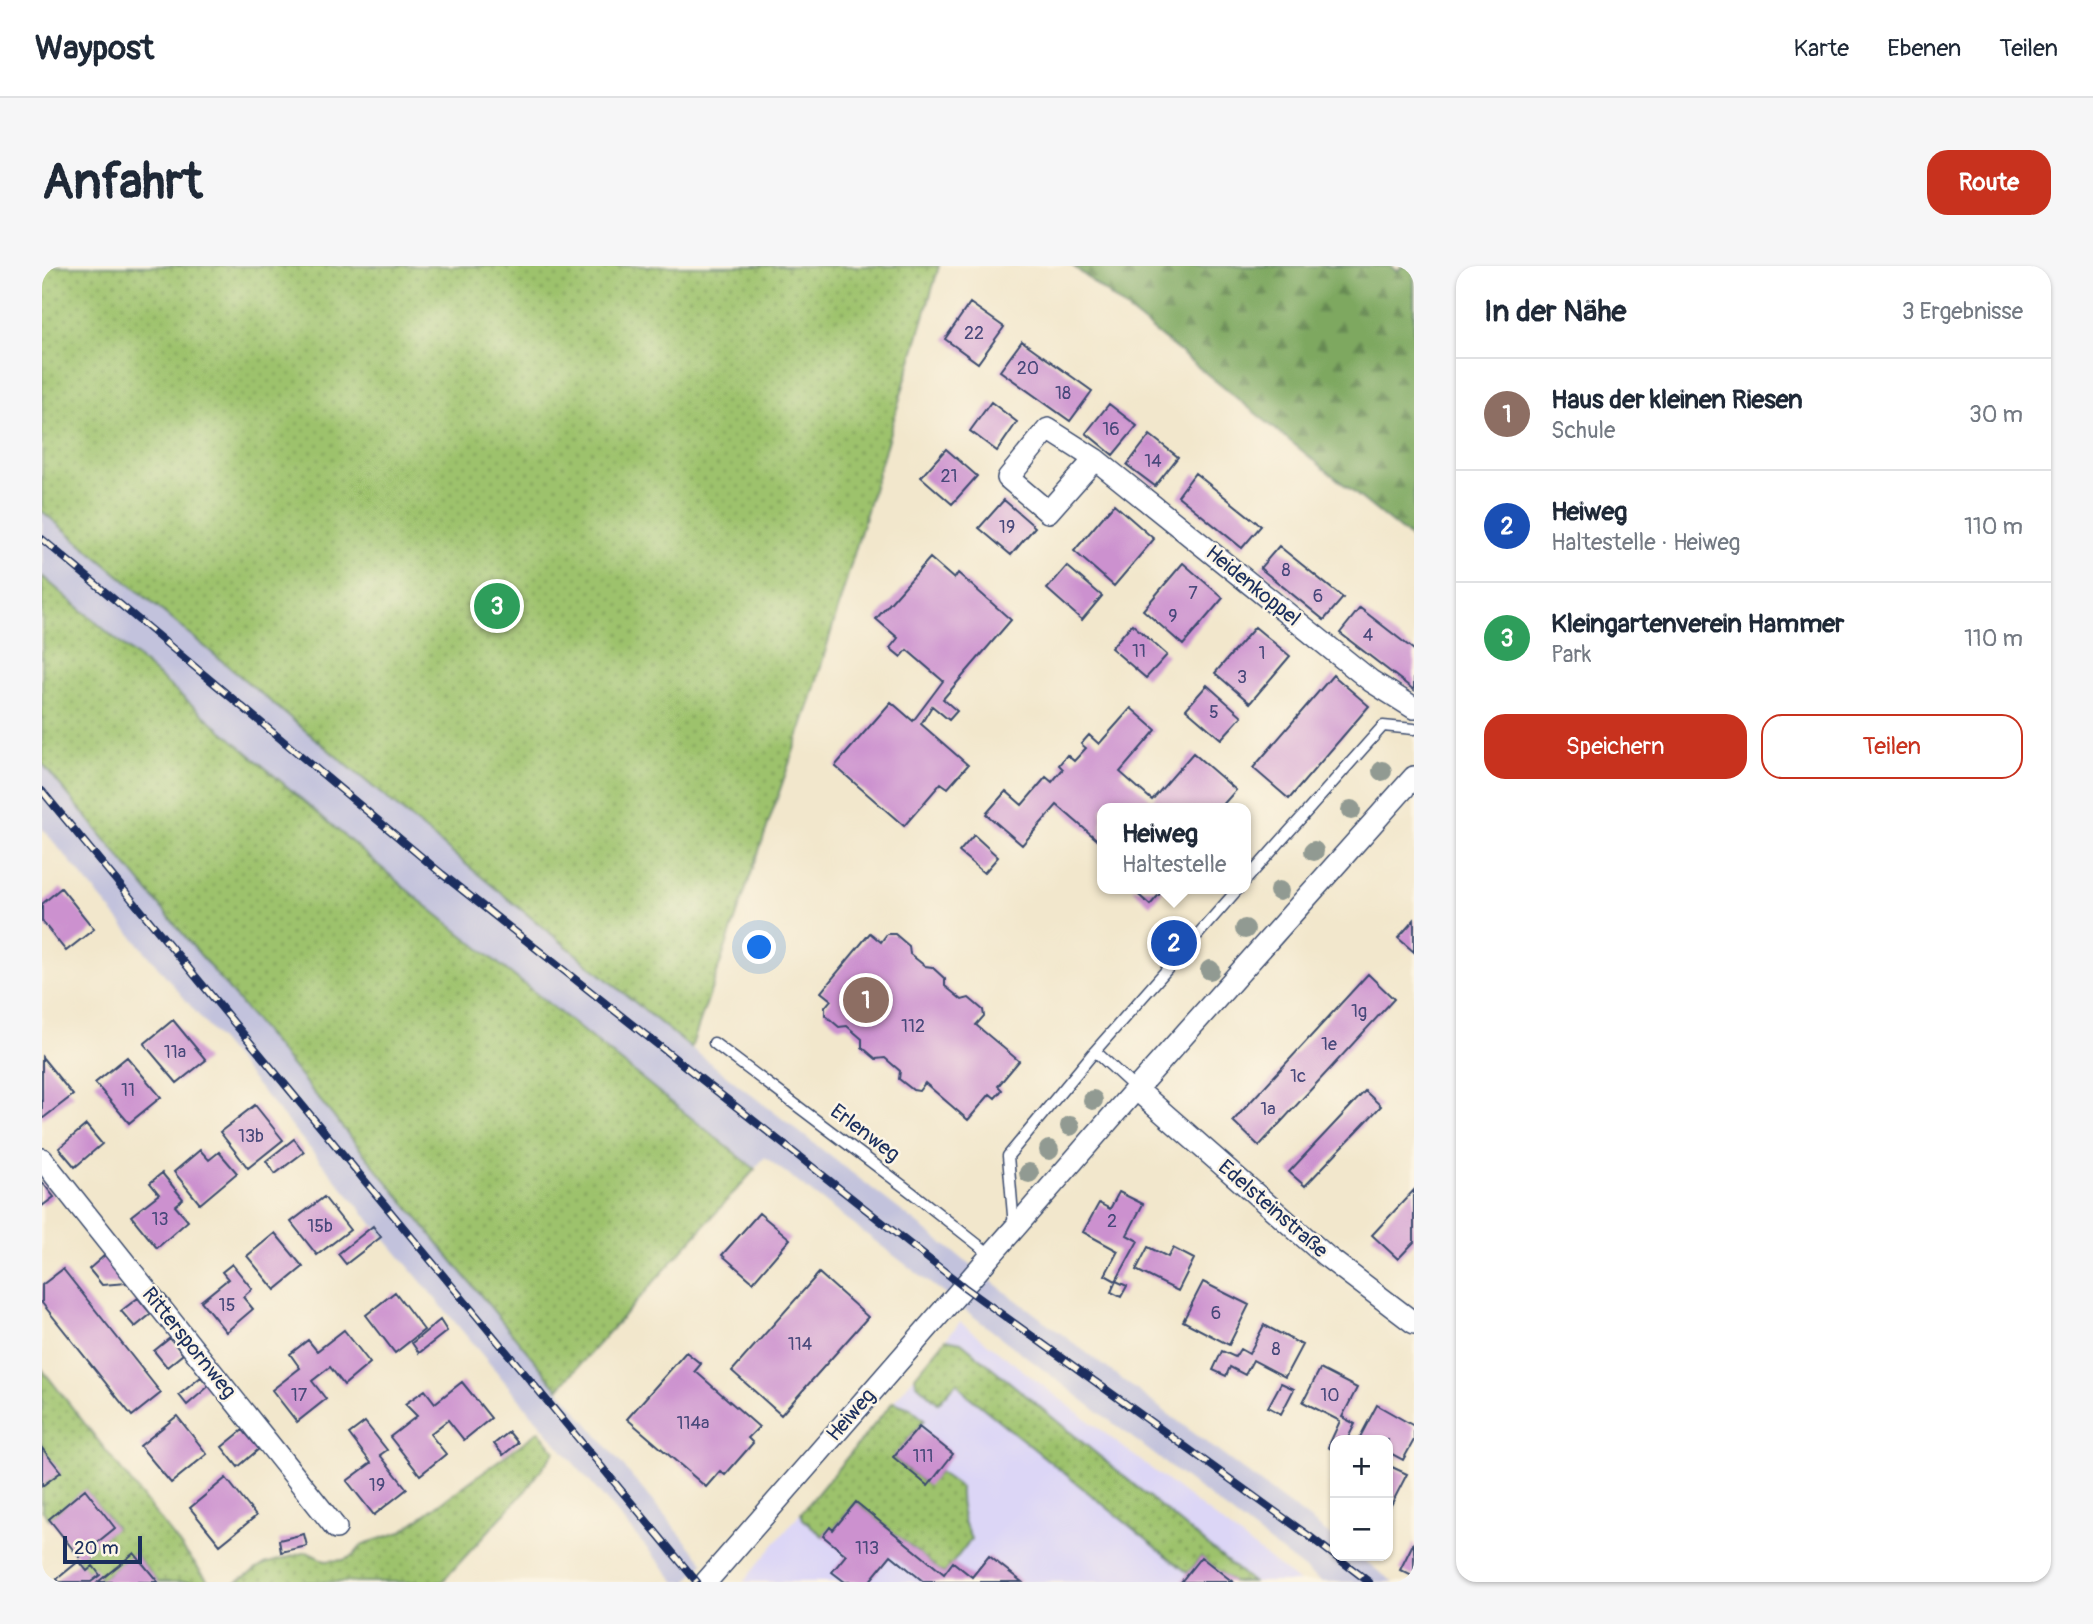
<!DOCTYPE html>
<html lang="de">
<head>
<meta charset="utf-8">
<style>
	:root { --surface:#fff; --page:#f6f6f7; --text:#1f2937; --muted:#747a83; --line:#e0e1e3; --accent:#c8321e }
	body { margin:0; font-family:Pangolin,sans-serif; background:var(--page); color:var(--text) }
	.controls { position:absolute; right:21px; bottom:21px; display:grid; overflow:hidden; border-radius:14px; box-shadow:0 2px 5px #0004 }
	.controls button { width:63px; height:63px; display:grid; place-items:center; padding:0; border:0; border-bottom:2px solid var(--line); background:var(--surface); color:var(--text); font:35px sans-serif }
	.scale { position:absolute; left:21px; bottom:18px; width:79px; box-sizing:border-box; padding-left:7px; border:4px solid #1b2f5e; border-top:0; font-size:19px; line-height:24px; white-space:nowrap; color:#1b2f5e; -webkit-text-stroke:5px #fcf5e5; paint-order:stroke }
	.you { position:absolute; left:718px; top:682px; width:24px; height:24px; margin:-18px; border:5px solid #fff; border-radius:50%; background:#1a73e8; box-shadow:0 0 0 10px #1a73e833 }
	.badge { display:grid; place-items:center; width:46px; height:46px; border-radius:50%; background:var(--accent); color:#fff; font-size:23px; font-weight:700 }
	.pin { position:absolute; translate:-50% -50%; border:4px solid #fff; box-shadow:0 2px 7px #0006 }
	.popup { position:absolute; left:1055px; top:537px; width:154px; height:91px; box-sizing:border-box; display:grid; place-content:center; border-radius:14px; background:var(--surface); filter:drop-shadow(0 2px 5px #0005); font-size:23px; white-space:nowrap; color:var(--muted) }
	.popup b { font-size:26px; color:var(--text) }
	.popup::after { content:''; position:absolute; left:50%; top:100%; margin-left:-14px; border:14px solid transparent; border-top-color:var(--surface) }
	.list { margin:0; padding:0; list-style:none }
	h2 { display:flex; justify-content:space-between; align-items:center; height:91px; margin:0; padding:0 28px; font-size:30px }
	h2 small { font-size:23px; font-weight:400; color:var(--muted) }
	.list li { display:grid; grid-template-columns:46px 1fr auto; gap:21px; align-items:center; box-sizing:border-box; height:112px; padding:0 28px; border-top:2px solid var(--line) }
	.list b { display:block; font-size:26px; white-space:nowrap }
	.list p { margin:0; font-size:23px; white-space:nowrap; color:var(--muted) }
	.list em { font-size:23px; font-style:normal; color:var(--muted) }
	.actions { display:flex; gap:14px; padding:21px 28px }
	.actions a { flex:1; padding:16px 0; border:2px solid var(--accent); border-radius:21px; text-align:center; font-size:24px; color:var(--accent) }
	.actions .main { background:var(--accent); color:#fff }
	.map { position:relative; flex:none; width:1372px; height:1316px; overflow:hidden; border-radius:21px }
	header { display:flex; align-items:center; gap:42px; box-sizing:border-box; height:98px; padding:0 35px; background:var(--surface); border-bottom:2px solid var(--line) }
	header strong { font-size:33px }
	nav { display:flex; gap:38px; margin-inline-start:auto; font-size:24px }
	.intro { display:flex; align-items:center; justify-content:space-between; box-sizing:border-box; height:168px; padding:0 42px }
	h1 { margin:0; font-size:49px }
	.button { padding:18px 32px; border-radius:21px; background:var(--accent); color:#fff; font-size:24px; font-weight:700 }
	main { display:flex; gap:42px; padding:0 42px }
	aside { flex:1; background:var(--surface); border-radius:21px; box-shadow:0 2px 5px #0004 }
	.map>svg:first-child { display:block }
</style>
</head>
<body>
<header>
<strong>Waypost</strong>
<nav><a>Karte</a><a>Ebenen</a><a>Teilen</a></nav>
</header>
<div class="intro"><h1>Anfahrt</h1><a class="button">Route</a></div>
<main>
<div class="map">
<svg width="1372" height="1316" viewBox="0 0 1372 1316">
	<defs>
		<pattern id="grass-dots" width="8" height="8" patternUnits="userSpaceOnUse" patternTransform="scale(1.75)"><rect width="8" height="8" fill="#9dc26c"/><path d="M2 2h.1M6 6h.1" fill="none" stroke="#7f9e5c" stroke-width="1.8" stroke-linecap="round"/></pattern>
		<pattern id="forest-firs" width="22" height="20" patternUnits="userSpaceOnUse" patternTransform="scale(1.75)"><rect width="22" height="20" fill="#7ea860"/><path d="M5 1l3.5 6h-7zM16 11l3.5 6h-7z" fill="#668952"/></pattern>
	</defs>
	<rect width="100%" height="100%" fill="#fcf5e5"/>
	<filter id="ink" filterUnits="userSpaceOnUse"><feTurbulence type="fractalNoise" baseFrequency=".0143" numOctaves="2"/><feDisplacementMap in="SourceGraphic" scale="14" xChannelSelector="R" yChannelSelector="G"/><feConvolveMatrix kernelMatrix="1 2 1 2 8 2 1 2 1" color-interpolation-filters="sRGB"/></filter>
	<filter id="wash" filterUnits="userSpaceOnUse"><feTurbulence type="fractalNoise" baseFrequency=".00686" numOctaves="4" result="noise"/><feDisplacementMap in="SourceGraphic" scale="28" xChannelSelector="R" yChannelSelector="G"/><feGaussianBlur stdDeviation="1.57" result="paint"/><feColorMatrix in="noise" values="0 0 0 0 0 0 0 0 0 0 0 0 0 0 0 0 0 1.4 0 .05"/><feComposite in="paint" operator="in"/></filter>
	<g filter="url(#wash)">
		<rect width="100%" height="100%" fill="#f2e7cc"/>
		<path fill="#dcd6f6" d="M918,1056L1257,1316H701Z"/>
		<path fill="#c2c2dc" d="M0,245L415,591L649,782L957,1021L1293,1273V1290H1316L1351,1316H1279L723,891L517,1123L662,1297L645,1316H634L493,1152L0,562Z"/>
		<path fill="url(#grass-dots)" stroke="#5c7865" stroke-width="2" d="M0,0H897L769,434L649,782L415,591L0,245Z
			M0,310L377,634L713,903L516,1123L0,497Z
			M904,1073L919,1076L947,1099L1210,1316H1191L1159,1291L1146,1307L924,1128L915,1116L896,1137L874,1117L873,1110Z
			M0,1103L167,1316H116L92,1287L56,1316L58,1309C48,1306 37,1303 37,1291L73,1261L43,1224L7,1253L0,1244V1220L18,1206L0,1182Z
			M851,1136L868,1142L882,1154L851,1192L885,1219L897,1206L918,1221C917,1241 921,1255 929,1273L902,1308L814,1236L791,1264L788,1262L781,1270L761,1253L759,1247Z
			M497,1165L513,1185L484,1224L400,1316H194L223,1298L265,1286L283,1295L301,1294L311,1290L321,1278L359,1266Z"/>
		<path fill="url(#forest-firs)" stroke="#4c6c5f" stroke-width="2" d="M1031,0H1348L1355,5L1360,0H1372V275Z"/>
		<g id="blocks">
			<path fill="#cc91cf" d="M928,37L962,61L936,97L903,73Z
				M980,75L1050,125L1028,155L958,105Z
				M949,136L975,156L955,185L928,165Z
				M1067,138L1095,160L1071,189L1044,167Z
				M1108,169L1136,191L1113,220L1085,199Z
				M904,183L935,210L910,238L879,211Z
				M1153,207L1219,260L1200,282L1136,230Z
				M962,234L993,261L969,289L937,262Z
				M1072,238L1112,273L1072,320L1032,285Z
				M1237,280L1301,332L1282,354L1218,302Z
				M888,292L912,313L916,307L969,354L901,433L915,445L907,454L890,440L879,458L926,499L906,522L899,517L862,560L793,500L849,436L871,455L901,415L865,384L859,391L848,382L856,372L834,353Z
				M1141,297L1181,332L1141,379L1101,344Z
				M1025,300L1060,330L1040,354L1005,323Z
				M1318,342L1372,384V424L1298,367Z
				M1090,358L1125,389L1104,412L1069,382Z
				M1213,361L1248,390L1208,437L1173,407Z
				M1291,409L1327,440L1247,533L1211,502Z
				M1165,419L1200,450L1179,473L1144,443Z
				M1089,442L1114,464L1078,506L1110,534L1151,487L1194,524L1178,542H1060V578L1015,539L980,579L944,548L964,525L980,539L1004,511L1010,516L1021,503L1017,499L1025,489L1032,495L1044,482L1039,478L1047,469L1057,478Z
				M932,569L956,591L942,607L917,586Z
				M19,622L52,663L24,685L0,655V638Z
				M1090,623H1122L1108,639Z
				M1372,654V686L1356,672Z
				M828,667L839,676L845,668H853L867,680L868,688L883,700L890,701L903,713V720L920,734L927,732L941,744L942,750L934,759L977,795L956,820L960,824L953,832L948,828L926,854L883,817L877,825L871,824L857,813L858,805L843,792L834,793L820,781V773L805,760L797,761L783,749V741L789,734L779,726Z
				M1326,708L1352,733L1217,880L1191,855Z
				M131,754L164,794L135,817L102,778Z
				M0,791L31,829L0,853Z
				M85,791L119,831L87,857L53,817Z
				M1323,825L1339,840L1263,920L1247,906Z
				M213,839L241,874L206,902L178,866Z
				M44,859L60,878L33,901L17,882Z
				M252,873L262,886L233,908L224,895Z
				M158,884L167,894L177,886L195,907L158,938L132,906Z
				M120,907L141,933L133,940L146,955L115,982L89,950L117,928L108,917Z
				M0,916L12,931L0,940Z
				M1372,924V976L1356,993L1330,969Z
				M1077,926L1101,938L1085,969L1096,975L1074,1015L1085,1020L1079,1031L1069,1026L1074,1015L1063,1009L1076,985L1041,966L1057,937L1068,943Z
				M282,931L308,964L275,989L249,956Z
				M717,947L748,973L711,1016L680,989Z
				M331,960L339,971L304,998L296,988Z
				M233,967L261,1001L233,1024L205,990Z
				M1106,981L1126,991L1131,982L1152,993L1136,1025L1094,1004Z
				M63,989L86,1017L60,1019L47,1003Z
				M190,998L210,1023L201,1031L211,1043L184,1066L159,1035L186,1013L180,1006Z
				M21,1003L119,1127L90,1150L0,1037V1019Z
				M777,1007L826,1051L739,1149L690,1105Z
				M1161,1016L1207,1039L1187,1079L1141,1055Z
				M353,1026L382,1064L353,1087L324,1049Z
				M96,1032L109,1048L93,1061L79,1045Z
				M398,1054L405,1065L377,1087L370,1077Z
				M1222,1059L1260,1079L1243,1111L1211,1094L1203,1109L1188,1101L1184,1110L1171,1104L1180,1085L1193,1091L1198,1083L1207,1088Z
				M302,1064L328,1097L302,1119L288,1101L270,1115L284,1133L255,1156L230,1124L258,1102L248,1088L266,1074L275,1085Z
				M128,1072L141,1088L125,1101L112,1085Z
				M644,1086L659,1098L653,1105L717,1161L706,1172L711,1177L683,1209L678,1205L664,1221L585,1153Z
				M1278,1103L1315,1122L1300,1151L1313,1158L1305,1174H1293V1185L1286,1181L1298,1155L1261,1136Z
				M159,1111L167,1120L145,1139L137,1129Z
				M420,1116L449,1152L422,1174L406,1154L388,1168L404,1188L378,1209L348,1171L375,1150L363,1138L383,1124L393,1137Z
				M1239,1117L1252,1123L1239,1148L1226,1141Z
				M1335,1139L1372,1160V1174L1361,1194L1346,1186V1174H1324L1318,1171Z
				M135,1150L165,1188L129,1217L98,1180Z
				M323,1156L345,1184L338,1189L365,1223L332,1249L305,1215L329,1197L307,1168Z
				M877,1161L911,1188L886,1220L851,1191Z
				M201,1164L217,1183L196,1201L180,1181Z
				M467,1166L476,1177L461,1189L452,1178Z
				M0,1182L19,1206L0,1220Z
				M1350,1201L1365,1208L1346,1245V1209Z
				M184,1212L214,1250L178,1279L148,1242Z
				M43,1223L73,1262L37,1291L7,1253Z
				M814,1236L902,1308L911,1296L930,1311L947,1290L980,1316H882L849,1289L827,1316H803L790,1306L804,1289L781,1270L788,1261L791,1264Z
				M262,1268L265,1280L239,1286L237,1274Z
				M1372,1276V1311L1358,1304Z
				M92,1287L116,1316H56Z
				M1159,1291L1191,1316H1139Z
				M37,1295L45,1305L51,1300L58,1309L49,1316H17L15,1313Z"/>
		</g>
	</g>
	<g filter="url(#ink)">
		<use href="#blocks" fill-opacity="0" stroke="#3b4b6e" stroke-width="2"/>
		<g fill="none" stroke-linecap="round" stroke-linejoin="round">
			<g stroke="#3b4b6e" stroke-width="13">
				<path id="service" d="M1204,614L1341,460L1372,463
					M672,777L869,926L949,989
					M1094,823L1053,785L1196,623
					M972,961L966,890L1053,785"/>
			</g>
			<g stroke="#3b4b6e" stroke-width="24">
				<path id="minor" d="M1053,193L1006,246L966,212L1006,163L1053,193L1329,415L1372,442
					M1094,823L1284,990L1372,1057
					M0,893L294,1262
					M664,1316L1094,823L1372,511"/>
			</g>
			<use href="#service" stroke="#fff" stroke-width="10"/>
			<use href="#minor" stroke="#fff" stroke-width="21"/>
			<g stroke="#1b2f5e" stroke-width="8">
				<path id="rail" d="M0,273L400,608L922,1021L1267,1270L1327,1316
					M0,525L655,1316"/>
			</g>
			<use href="#rail" stroke="#fcf5e5" stroke-width="5" stroke-dasharray="16" stroke-linecap="butt"/>
		</g>
		<g fill="#919a92">
			<circle cx="1340" cy="505" r="10"/>
			<circle cx="1309" cy="544" r="10"/>
			<circle cx="1272" cy="585" r="10"/>
			<circle cx="1237" cy="625" r="10"/>
			<circle cx="1203" cy="663" r="10"/>
			<circle cx="1168" cy="704" r="10"/>
			<circle cx="1051" cy="834" r="10"/>
			<circle cx="1028" cy="860" r="10"/>
			<circle cx="1007" cy="884" r="10"/>
			<circle cx="987" cy="907" r="10"/>
		</g>
	</g>
	<g text-anchor="middle" dominant-baseline="central" stroke-width="5" stroke-linejoin="round" paint-order="stroke">
		<g font-size="18" fill="#47487a">
			<text x="932" y="67">22</text>
			<text x="986" y="102">20</text>
			<text x="1021" y="127">18</text>
			<text x="1069" y="163">16</text>
			<text x="1111" y="195">14</text>
			<text x="907" y="210">21</text>
			<text x="965" y="261">19</text>
			<text x="1244" y="304">8</text>
			<text x="1151" y="327">7</text>
			<text x="1276" y="330">6</text>
			<text x="1131" y="350">9</text>
			<text x="1326" y="369">4</text>
			<text x="1097" y="385">11</text>
			<text x="1220" y="387">1</text>
			<text x="1200" y="411">3</text>
			<text x="1172" y="446">5</text>
			<text x="1317" y="745">1g</text>
			<text x="871" y="760">112</text>
			<text x="1287" y="778">1e</text>
			<text x="133" y="786">11a</text>
			<text x="1256" y="810">1c</text>
			<text x="86" y="824">11</text>
			<text x="1226" y="843">1a</text>
			<text x="209" y="870">13b</text>
			<text x="118" y="953">13</text>
			<text x="1070" y="955">2</text>
			<text x="278" y="960">15b</text>
			<text x="185" y="1039">15</text>
			<text x="1174" y="1047">6</text>
			<text x="758" y="1078">114</text>
			<text x="1234" y="1083">8</text>
			<text x="257" y="1129">17</text>
			<text x="1288" y="1129">10</text>
			<text x="651" y="1157">114a</text>
			<text x="881" y="1190">111</text>
			<text x="335" y="1219">19</text>
			<text x="825" y="1282">113</text>
		</g>
		<g font-size="21" fill="#1b2f5e" stroke="#fcf5e5">
			<text transform="translate(1211 320) rotate(39)">Heidenkoppel</text>
			<text transform="translate(823 867) rotate(37)">Erlenweg</text>
			<text transform="translate(1231 943) rotate(41)">Edelsteinstraße</text>
			<text transform="translate(147 1077) rotate(51)">Ritterspornweg</text>
			<text transform="translate(809 1149) rotate(-49)">Heiweg</text>
		</g>
	</g>
</svg>
<div class="controls">
<button>+</button>
<button>−</button>
</div>
<div class="scale">20 m</div>
<div class="you"></div>
<div class="pin badge" style="left:824px;top:734px;background:#8d6e63">1</div>
<div class="pin badge" style="left:1132px;top:677px;background:#1a4fb4">2</div>
<div class="popup"><b>Heiweg</b>Haltestelle</div>
<div class="pin badge" style="left:455px;top:340px;background:#2e9e5b">3</div>
</div>
<aside>
<h2>In der Nähe<small>3 Ergebnisse</small></h2>
<ul class="list">
<li><span class="badge" style="background:#8d6e63">1</span><div><b>Haus der kleinen Riesen</b><p>Schule</p></div><em>30 m</em></li>
<li><span class="badge" style="background:#1a4fb4">2</span><div><b>Heiweg</b><p>Haltestelle · Heiweg</p></div><em>110 m</em></li>
<li><span class="badge" style="background:#2e9e5b">3</span><div><b>Kleingartenverein Hammer</b><p>Park</p></div><em>110 m</em></li>
</ul>
<div class="actions"><a class="main">Speichern</a><a>Teilen</a></div>
</aside>
</main>
</body>
</html>
